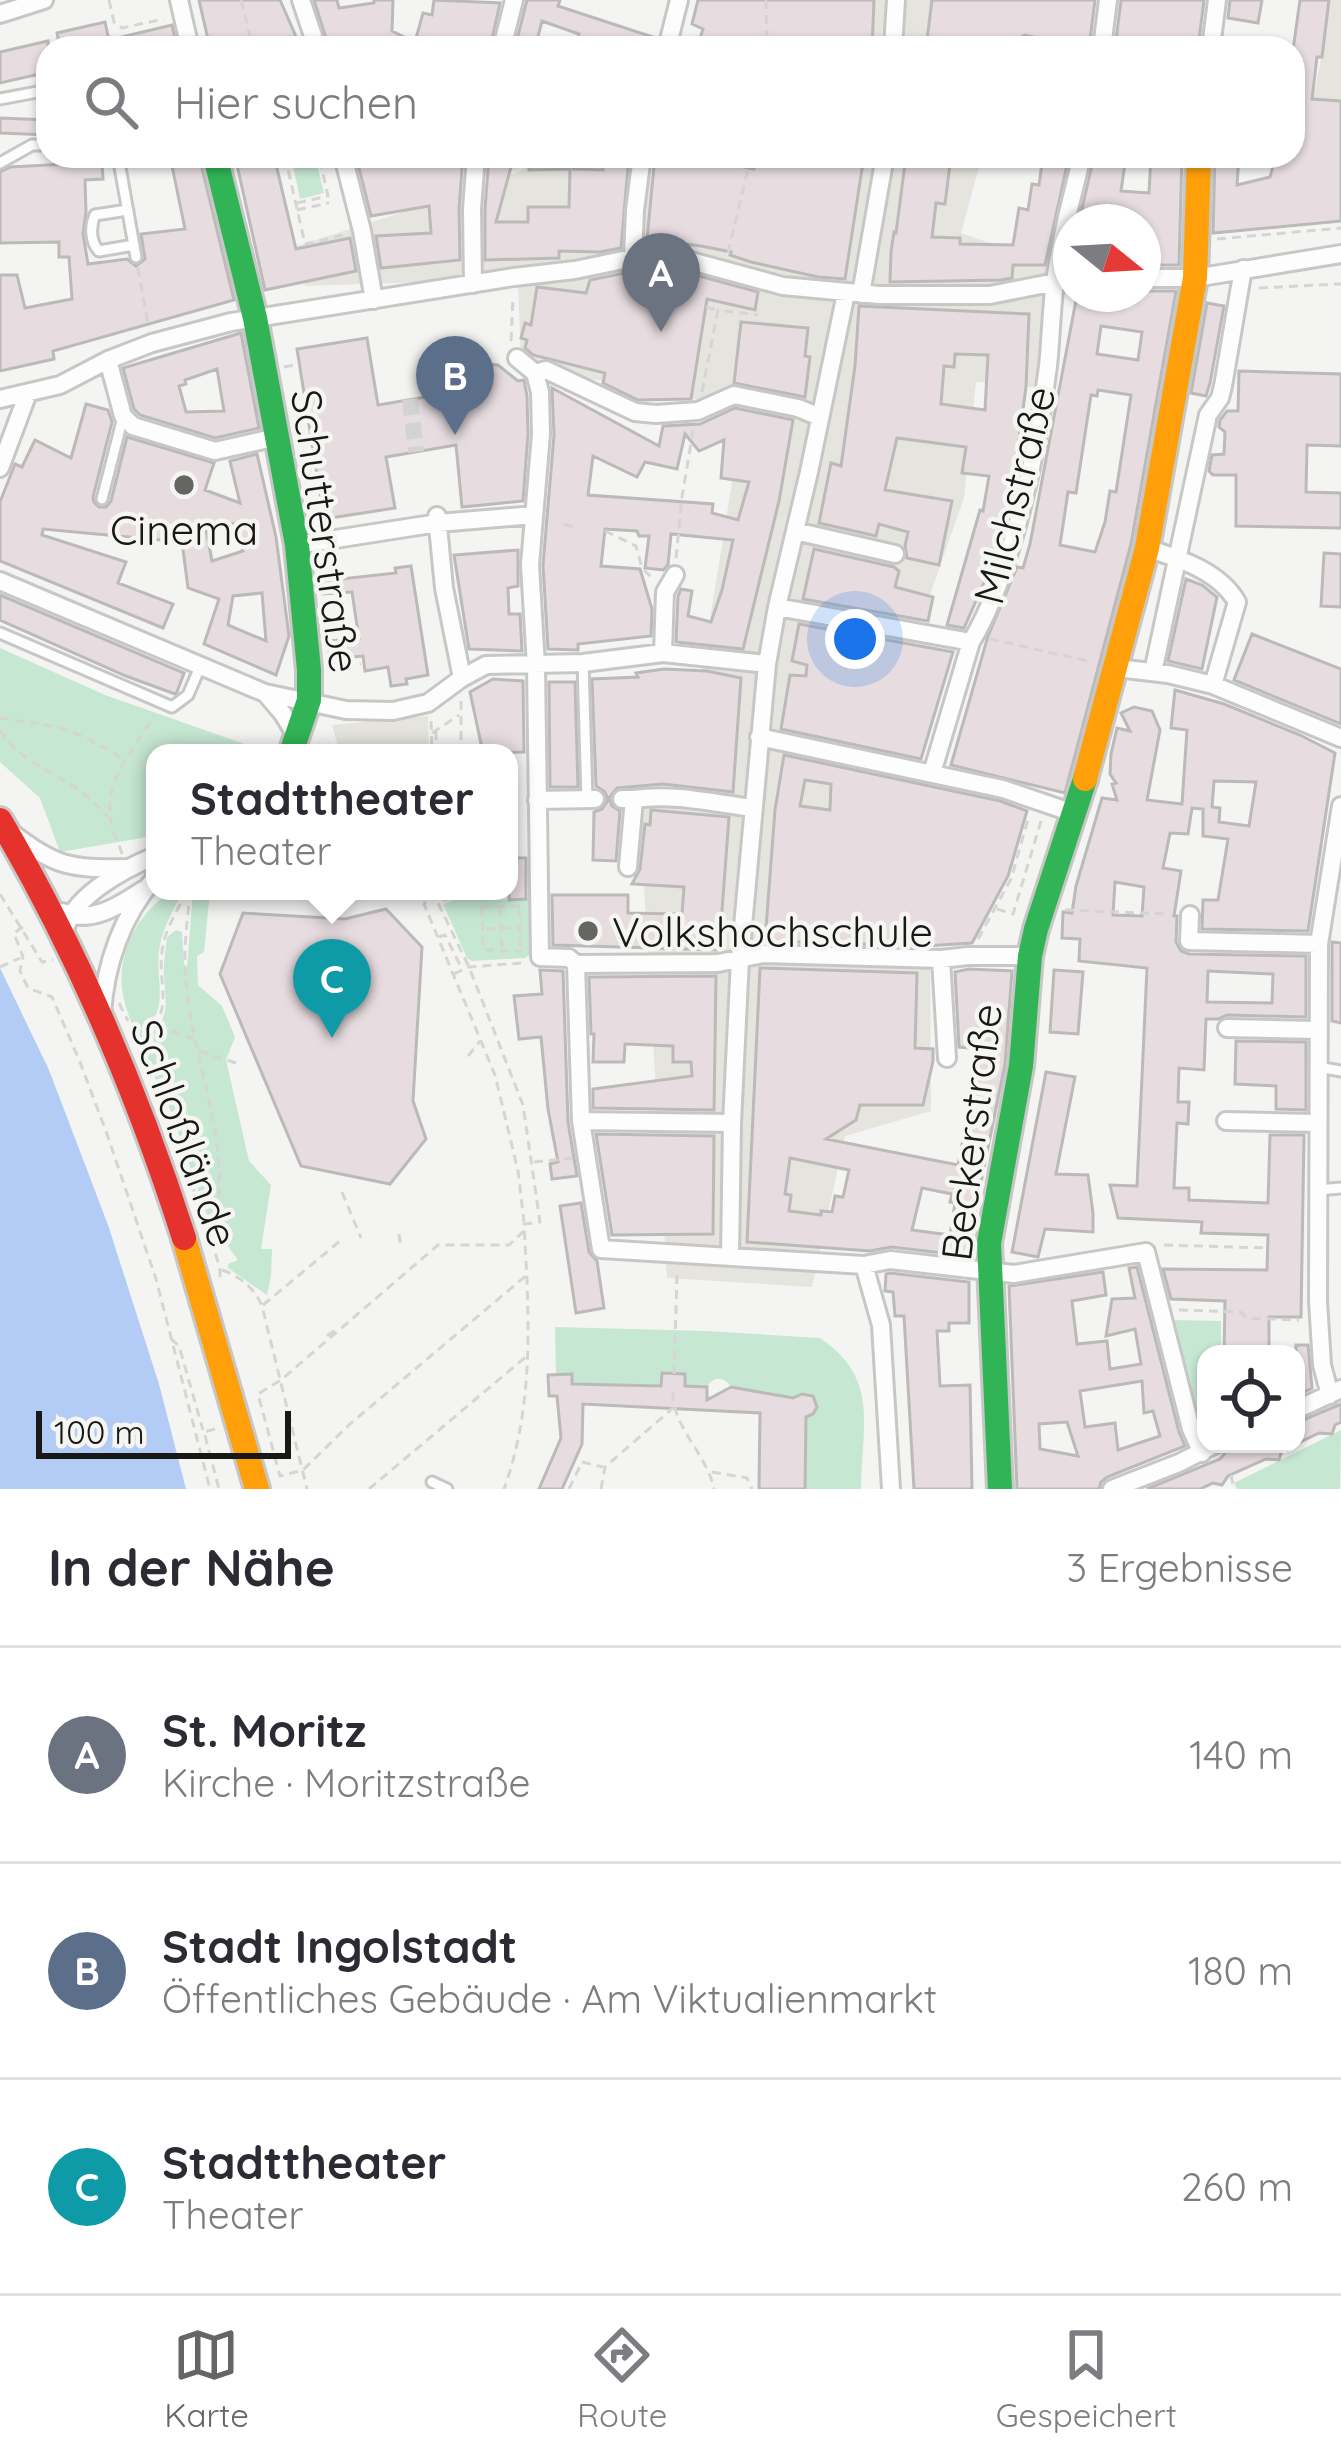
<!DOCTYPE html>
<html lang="de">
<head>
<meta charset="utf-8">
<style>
	:root { --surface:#fff; --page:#f7f7f7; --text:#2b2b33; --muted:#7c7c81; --line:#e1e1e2; --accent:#656564 }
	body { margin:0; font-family:Quicksand,sans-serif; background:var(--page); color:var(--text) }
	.controls { position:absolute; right:36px; bottom:36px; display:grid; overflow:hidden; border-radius:24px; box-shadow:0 3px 9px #0004 }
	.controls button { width:108px; height:108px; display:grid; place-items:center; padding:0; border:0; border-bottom:3px solid var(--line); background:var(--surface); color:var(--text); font:60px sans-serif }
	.compass { position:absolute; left:1053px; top:204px; width:108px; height:108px; border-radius:50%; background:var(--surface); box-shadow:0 3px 9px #0004; rotate:108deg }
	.scale { position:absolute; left:36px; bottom:30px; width:255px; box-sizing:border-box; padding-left:12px; border:6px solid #181817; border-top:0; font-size:33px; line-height:42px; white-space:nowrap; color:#181817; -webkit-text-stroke:9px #f5f5f1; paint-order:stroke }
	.you { position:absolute; left:855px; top:639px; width:42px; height:42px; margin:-30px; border:9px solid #fff; border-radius:50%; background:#1a73e8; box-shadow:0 0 0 18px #1a73e833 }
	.badge { display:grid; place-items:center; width:78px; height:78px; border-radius:50%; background:var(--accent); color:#fff; font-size:39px; font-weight:700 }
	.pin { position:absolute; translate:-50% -99px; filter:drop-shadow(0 3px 6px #0008) }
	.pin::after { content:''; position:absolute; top:63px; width:42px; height:36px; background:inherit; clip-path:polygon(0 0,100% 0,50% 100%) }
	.popup { position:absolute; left:146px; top:744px; width:372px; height:156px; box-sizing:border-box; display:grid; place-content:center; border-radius:24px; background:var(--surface); filter:drop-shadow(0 3px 9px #0005); font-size:39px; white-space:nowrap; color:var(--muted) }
	.popup b { font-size:45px; color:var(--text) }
	.popup::after { content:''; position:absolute; left:50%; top:100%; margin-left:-24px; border:24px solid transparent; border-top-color:var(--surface) }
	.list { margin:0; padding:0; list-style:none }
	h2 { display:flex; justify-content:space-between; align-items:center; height:156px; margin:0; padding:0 48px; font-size:51px }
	h2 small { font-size:39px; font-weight:400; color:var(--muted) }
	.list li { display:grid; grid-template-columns:78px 1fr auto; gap:36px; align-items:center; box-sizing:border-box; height:216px; padding:0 48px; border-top:3px solid var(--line) }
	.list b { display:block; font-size:45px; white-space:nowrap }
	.list p { margin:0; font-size:39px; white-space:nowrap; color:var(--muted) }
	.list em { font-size:39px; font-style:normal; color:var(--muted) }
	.icon { flex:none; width:66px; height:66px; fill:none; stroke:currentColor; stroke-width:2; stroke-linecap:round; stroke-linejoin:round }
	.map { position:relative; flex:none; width:1341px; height:1489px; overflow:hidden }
	.search { position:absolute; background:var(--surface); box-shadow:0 3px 9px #0004; left:36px; right:36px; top:36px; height:132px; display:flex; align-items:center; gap:30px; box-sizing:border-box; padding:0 42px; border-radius:36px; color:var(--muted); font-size:45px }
	.sheet { height:804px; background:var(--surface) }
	nav { display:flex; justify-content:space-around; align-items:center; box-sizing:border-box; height:168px; border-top:3px solid var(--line); background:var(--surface); font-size:33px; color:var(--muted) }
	nav a { display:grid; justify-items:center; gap:6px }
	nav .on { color:var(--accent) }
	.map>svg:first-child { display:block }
</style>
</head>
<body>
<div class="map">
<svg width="1341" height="1489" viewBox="0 0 1341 1489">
	<rect width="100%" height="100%" fill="#f4f4f2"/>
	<path fill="#e5e4de" d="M812,0H1022L1010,48H804Z
		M1300,0H1341V101L1313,99L1321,58L1293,54Z
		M786,156H982L961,233L1050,264L1039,388L976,382L964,498L874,754L929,765L931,1111L845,1136L812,1287L667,1278L639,802L681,798L744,409L521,365L518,279L305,286L297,246L469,191L556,157L778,203Z
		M428,716L429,753H340L332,725Z"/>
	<path fill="#c6e7d2" d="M291,156H315L324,193L300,199Z
		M0,648L105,695L250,746L249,753H155V833L142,838L60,852L40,798L0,762Z
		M172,891L181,892C175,909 163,927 160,945C153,980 173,1007 141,1033L144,1039C171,1019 166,1007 164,977C163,963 166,950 167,937L176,930L182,932L184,964L187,968L193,891H210L204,952L197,956L198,985L222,1006L235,1037L226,1060L249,1161L271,1185L261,1249H272L271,1277L267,1295L228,1268V1264L238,1260L209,1221L165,1095C154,1079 147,1062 140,1043C133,1026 124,1008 122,988C118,949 140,911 172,891Z
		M476,891H496L497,900L535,898L534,951L525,958L472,961L467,958L443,904Z
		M1172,1320L1221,1321V1354H1206V1437L1202,1440Z
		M555,1327L705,1331L820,1338C881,1379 861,1428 861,1489H805L806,1417L817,1407C814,1394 805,1390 794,1399L731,1387C724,1376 713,1376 707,1387L685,1386V1374L662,1373L661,1386L572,1384L571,1374L556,1375Z
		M1341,1430L1340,1489H1237L1234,1483Z"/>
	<path fill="#b3ccf6" d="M0,968L49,1070L108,1225L159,1384L186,1489H0Z"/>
	<path fill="#e7dcdf" stroke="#bbbab9" stroke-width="3" fill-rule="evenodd" d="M199,0H280L301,48H210Z
		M314,0H337L339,8L374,3V0H393L392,31L415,42L423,13L432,15L434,0L500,3L490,48H329Z
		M527,0H560L558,6L656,38L655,48H575L579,34L542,21L535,48H515Z
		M698,0H874L872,48H697L703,29L692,24Z
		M932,0H1095L1089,48H1063L1053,46L1047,40L1025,35L1017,39L1016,48H926Z
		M1121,0H1204L1198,48H1115Z
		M1230,0H1262L1258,23L1228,18Z
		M1300,0H1329L1322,57H1317L1312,99L1341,101V221L1213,233L1215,156H1239L1237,185L1270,177L1276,156H1293V50Z
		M105,22L109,40L172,25L177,48H60L57,33Z
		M48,41V72L0,83V52Z
		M0,118L48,120V135L0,133Z
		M170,156H199L234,300L53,351L54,359L0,371V275H17L25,308L72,299L69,257H59V242L0,243V172L11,167L102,162L103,179L85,180L86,212L83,234L88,264L127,259L136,266L145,259L141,234L185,229Z
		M235,156H274L296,249L350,238L356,271L265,290Z
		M356,156H463L459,209L460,260L381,268L376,236L431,233L429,206L371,216Z
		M489,156H514L496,222H528V207H569L570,169L529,170V156H576L575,169H572L603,170V156H629L621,248L600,252L559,251V258L485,260V209Z
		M655,156H701V158L754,169L755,165L759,166L761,156H864L845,279L818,277L751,262L730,255L731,252L701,246L647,239Z
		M906,156H951L945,204L936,203L932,237L960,238V244L1013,245L1019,208L1028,210L1032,184L1039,185L1043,156H1069L1045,265H1013L1012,278L1001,280L890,282L891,252L894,232L896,233Z
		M1094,156H1126L1121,191L1149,193L1151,156H1182L1179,265H1143V222H1079Z
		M656,270L688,273L758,292L755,310L707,299L691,399L638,400L603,383L605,373L533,355L525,348L527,340L521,338L525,323L531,325L537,287L586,293L590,280L635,271Z
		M1143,291H1176L1131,544L1065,793L951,765L988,636L1017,567L1023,568L1030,544L1077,295L1107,300L1108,294H1143ZM1101,326L1142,332L1138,360L1097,354ZM1098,390L1131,395L1116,492L1110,491L1105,522L1095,552L1060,545L1068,492L1076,493L1091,395L1097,396Z
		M1207,303L1224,306L1210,383L1206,396L1191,393Z
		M859,306L1029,314L1026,387L1011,497L987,576L964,628L947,625L980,510L983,511L989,476L962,473L966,447L897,438L885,490L952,501L939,565L907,558L905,546L908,532L879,524L876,536L819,523L831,463L841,466L855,366ZM955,354L988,355L985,410L941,404L944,366L954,367Z
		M741,322L808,328L805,356L810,357L805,397L734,383Z
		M241,333L259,428L215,438L140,415L134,409L123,368ZM217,369L224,411L186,412L179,386L186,384L185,380Z
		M367,338L378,405L438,395L450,375L473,363L498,365L518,381L524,380L527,396L528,434L523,501L462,507L456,445L386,457L395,508L324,519L297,349Z
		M1239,371L1341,374V446L1307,445L1306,492L1341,493V528L1236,526V475H1213L1209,471L1212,455L1224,454L1225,432L1219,427L1220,420L1227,411H1238Z
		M552,388L659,446L663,426L700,424L735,408L793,420L779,501L743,649L676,642L678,596L681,589L692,591L688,616L711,622L722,590L733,540L671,534L668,565L663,570L645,568L649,536H639L637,531L605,529L601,566L640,569L652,609L651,636L578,644V650L548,649L543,565L554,435ZM685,434L699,451L724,440L721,478L749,482L738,520L712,513L713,504L588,495L593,456L637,477L645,462L677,469Z
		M86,404L108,410L112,422L93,497L94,502L99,507H106L111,501L127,437L214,463L205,490L240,503L230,461L257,454L276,537L289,636L276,675L204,644L219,599L188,588L182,542L43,529L42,535L126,562L118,583L173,604L163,628L0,561V502L15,464L22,467L35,440L71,458ZM236,523L243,551L212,561L206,529ZM262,593L266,641L228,625L233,596Z
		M814,549L894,567L899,571L895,587L933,597L928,621L803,599Z
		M518,550V586L508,588L509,614H520L522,651L469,649L454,555Z
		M1324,553L1341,554V607L1321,606Z
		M411,566L428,675L406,679L407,684L391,686L388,667L365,671L363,656L330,659L328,641L359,639L352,592L323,594L322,581L396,573L395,568Z
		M1186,579L1202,585L1217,597L1202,669L1168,661Z
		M0,595L184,673L177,692L175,694L126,676L0,620Z
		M799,624L953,652L921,759L781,729L790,675L806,676L807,665L792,661Z
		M1252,634L1341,669V724L1234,680Z
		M664,669L707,671L741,678L733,792L663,784L617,788L609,798L612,806L620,811L616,861L593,860L594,812L602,809L608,800L605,792L596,786L592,679L638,677L636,673Z
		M493,679L523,681L524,752L483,753L470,692Z
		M549,682H575L578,787H550Z
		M1175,690L1224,704L1300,735L1335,753L1308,931L1202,929L1203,900H1218L1228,839L1203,836V809L1192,808L1188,834L1170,833L1163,868L1181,871L1174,916H1177L1176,942L1181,951L1189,954L1306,956V1017L1227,1015L1218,1019H1206L1204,1070L1179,1068L1178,1102H1189L1188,1124L1177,1123L1174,1188H1189V1200L1268,1203L1270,1135H1304L1301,1317H1269V1354H1224L1225,1301L1171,1299L1163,1269L1267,1270L1268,1235L1201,1233L1202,1222L1118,1218L1110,1185L1137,1186L1147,968L1079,961L1080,939L1062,938L1063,912L1072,913L1076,886L1102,798L1117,800L1112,784L1116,783L1110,774L1111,754L1117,728L1130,731L1121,713L1134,707L1152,711L1160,730L1147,800L1182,804L1187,730L1171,728ZM1214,781L1256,782L1249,826L1219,822L1220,808L1212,807ZM1115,882L1144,887L1142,916L1113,915ZM1208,971L1273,974L1272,1003L1207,1002Z
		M784,755L1000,801L1027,811L1008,876L972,943L925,946L765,941L775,810ZM805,780L831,784L830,810L800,806Z
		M651,810L729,817L719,950L553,945L552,895H628V913L682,914L684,887L632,884L640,869L645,824L650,825Z
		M509,858H526V899L509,900Z
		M386,909L422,947L413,1101L426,1139L390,1184L301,1166L220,974L243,913L345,919Z
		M1332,942L1341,943V1023L1332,1021Z
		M760,968L917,973L915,1048L933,1049V1061L923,1105H860L856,1120L826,1139L958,1165L981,1049L959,1047L955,972L969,969L1012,971L1005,1064L976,1207L969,1256L891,1247L870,1251L747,1242ZM790,1158L849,1170L843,1197L835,1196L832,1212L821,1211V1215L789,1211L791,1195L785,1194ZM922,1188L952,1194L950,1202L955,1203L950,1235L912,1230Z
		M540,970L563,971L568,1122L577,1176L552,1179L550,1164L558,1162L548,1109L541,1037L519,1039L514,996L542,994Z
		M1054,970L1083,972L1078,1034L1050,1032Z
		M716,976L714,1110L593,1108V1089L692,1076L691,1062H673V1046L625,1044L624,1062H593L594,1034H591L589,977Z
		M1236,1041L1306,1042V1110L1276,1109V1086L1235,1084Z
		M1046,1072L1075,1077L1056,1174L1088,1175L1093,1213V1232L1045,1229L1038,1257L1012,1252Z
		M596,1134L714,1136L713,1234L612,1235Z
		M581,1203L589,1252L597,1261L604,1308L576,1313L560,1206Z
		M1137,1267L1179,1432L1185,1446L1107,1477L1101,1482L1099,1489H1017L1009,1286L1103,1272L1106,1295L1072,1301L1077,1344L1107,1341L1110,1369L1141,1364L1135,1329L1106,1336L1112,1299L1135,1298L1129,1268ZM1142,1381L1144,1413L1153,1411L1160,1436L1118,1450L1115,1423L1085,1427L1080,1391ZM1067,1422L1078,1456L1040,1449L1039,1424Z
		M890,1273L969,1282V1323H949V1331H937L940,1386L970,1385L972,1489H914L904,1316H895L893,1292L885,1291L886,1274Z
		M1296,1345H1308L1312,1388L1304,1392L1296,1393Z
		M662,1373L685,1374V1386L707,1387V1400L731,1387L793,1398L802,1394L813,1396L817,1407L813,1414L806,1417L805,1489H759L760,1413L583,1404L582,1444L562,1489H539L561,1438L557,1396H549L548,1375L572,1374V1384L661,1386Z
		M1341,1404V1422L1335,1425L1332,1434L1319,1433L1296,1444V1423Z
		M1244,1444H1284L1279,1460L1266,1459L1228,1476L1222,1485L1213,1483L1200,1489H1147L1220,1459L1226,1452Z"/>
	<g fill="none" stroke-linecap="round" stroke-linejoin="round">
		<path stroke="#d3d3d1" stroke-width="16" stroke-dasharray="16 8" stroke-linecap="butt" d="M410,399L416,452"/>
		<g stroke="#c7c7c5" stroke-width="15">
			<path id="lane" d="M1024,44L1044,48
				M0,99L48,90
				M118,156L136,257
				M0,163L32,145H48
				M128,210L95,215C90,226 90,242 99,251L134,245
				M102,499L123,417
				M0,633L172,707L188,695L200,667
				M583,663L587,799
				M1318,1067L1341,1071
				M1317,1190L1341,1188
				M432,1482L447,1489"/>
		</g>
		<g stroke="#c7c7c5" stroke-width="22">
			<path id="street" d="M179,0L190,48
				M301,0L317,48
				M0,14L44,0
				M502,48L514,0
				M667,48L679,0
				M893,48L896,0
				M1102,48L1108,0
				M1211,48L1217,0
				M343,156L362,231L374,300
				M633,258L635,210L642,156
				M1143,278H1195L1341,254
				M473,284L472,209L476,156
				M861,294L885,156
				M517,358L535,373
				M108,360L123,416L133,426L215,451L277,437
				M535,373L540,392L541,434L530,565L536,666L540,957L569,958L576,964L718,963L763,954L941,959L968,956H1030
				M535,373L546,370L635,412L656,414L698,411L734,395L798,408L820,417
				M0,399L60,385L108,360L152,343L231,322L514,277L575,270L633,258L656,257L691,261L783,286L879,295H990L1071,279
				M0,468L28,393
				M437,516L444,588L462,678
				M795,531L895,554
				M297,545L438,523L534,515
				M1147,548C1180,559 1219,571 1237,602L1213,685
				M0,581L265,693L346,710L393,711L428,703L462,678L486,665L583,663L663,653L767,664
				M777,607L971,642
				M663,653L665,592L675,575
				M1117,668L1168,674L1213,685L1341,738
				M1153,672L1208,415L1220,398L1223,386L1243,269
				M266,694L283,714L298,739
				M759,737L1003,789L1076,814
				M932,773L971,642C1013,572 1038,448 1048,366C1051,339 1051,311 1055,283C1060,240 1072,198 1082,156
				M622,799H634L628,867
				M634,799C673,793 713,803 752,808
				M537,800L595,799
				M12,833C56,867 71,869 127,868
				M62,912C92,924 118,906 143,890
				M1190,915L1189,941L1319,944
				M64,934C70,897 124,869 155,856
				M941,959L947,1058
				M576,964L581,1121L601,1249L864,1265L890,1260L1014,1274L1146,1252L1191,1429L1202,1453
				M102,1014C105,965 122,915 155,878
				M1227,1028L1318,1030
				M581,1121L732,1123
				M1226,1121L1317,1123
				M730,1257L732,1123L740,959L767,664L777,607L809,472L846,293
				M864,1265L881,1325L891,1489
				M1330,1395L1322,1365L1318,1301L1319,944L1341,806
				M1296,1410L1341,1389
				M1112,1489L1179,1463L1216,1444"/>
		</g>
		<g stroke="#c7c7c5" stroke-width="30">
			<path id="fast" d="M215,156L255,318L297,545L309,670V700L291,753
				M1000,1489L989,1243L1021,1066L1030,956L1036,929L1085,779"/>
		</g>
		<g stroke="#c7c7c5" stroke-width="30">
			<path id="slow" d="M1085,779L1147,548L1195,278L1199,156
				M184,1238L257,1489"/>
		</g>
		<g stroke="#c7c7c5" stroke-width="30">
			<path id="jam" d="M0,820C78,952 137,1091 184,1238"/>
		</g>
		<path stroke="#d5d5d3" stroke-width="3" stroke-dasharray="9 6" stroke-linecap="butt" d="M109,0L114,22L122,28L164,19
			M241,0L253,48
			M766,0L767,48
			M285,156L305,244L344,235
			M297,203L328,196L319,156
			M297,210L329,203
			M1217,239L1341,228
			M728,253L751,156
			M138,268L148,324
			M1259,288L1341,284
			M706,307L717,310
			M511,341L513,297
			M284,367L299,364
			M702,392L718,310L758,315
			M564,524L579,529
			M605,531L636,546L642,568L651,577
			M676,558L682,497L693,431
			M990,639L1092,662
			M330,667L361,664
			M461,701V753
			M0,718L59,727L85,737L122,758
			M431,721L432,753
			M0,730C26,768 54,770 87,796C95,802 101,810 108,817
			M436,731V747
			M432,733L459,715
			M336,753V749
			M122,854C118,841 111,828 110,815C106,776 137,747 154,715
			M190,891C188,916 184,942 185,967C188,1056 238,1149 212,1237
			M436,891L424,904L495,1075L518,1171L524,1222
			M465,891L438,903L469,967L523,1105L540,1222L524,1224C529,1314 535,1403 504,1489
			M481,891L482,907L524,906
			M0,894L42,962L53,960
			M482,907L483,950L522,951
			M500,908L502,947
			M519,908L520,946
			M997,909L1013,914L1042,818
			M1065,910L1170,914
			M23,927L14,933L23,957L20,971L28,988L52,997L80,1062L107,1134L156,1279L210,1489
			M486,929L518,927
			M439,937L445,935L462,969
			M978,939L1011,879L1029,816
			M0,967L20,958
			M454,974L469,967L521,963
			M119,1003L128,1021
			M157,1026L193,1038
			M142,1037C178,1011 155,982 163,946C166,927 179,909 186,891
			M199,1051L236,1063
			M468,1056L480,1041
			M154,1085L161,1095L211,1239L220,1269V1280
			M534,1162L572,1158
			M342,1192L361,1238
			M524,1231L509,1245H438L281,1380L258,1394L280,1476L303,1470L350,1424L528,1274
			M399,1234L401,1249
			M1164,1245L1268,1248
			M222,1270C240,1276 255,1289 262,1306L307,1489
			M263,1305L340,1241
			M1179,1310L1240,1312L1247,1318L1299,1320
			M327,1336L335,1330
			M171,1339L179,1346L203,1430
			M674,1374L677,1274
			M673,1392C672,1427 707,1454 714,1489
			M215,1429L204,1432L219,1489
			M712,1472L747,1478L752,1489
			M1231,1475L1234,1489
			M369,1489L528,1355
			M569,1489L582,1462L603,1467
			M601,1489L605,1467L673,1408"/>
		<use href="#lane" stroke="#fdfdfd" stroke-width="9"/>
		<use href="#street" stroke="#fdfdfd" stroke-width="16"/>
		<use href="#fast" stroke="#30b455" stroke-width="24"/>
		<use href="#slow" stroke="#ff9f0a" stroke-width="24"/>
		<use href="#jam" stroke="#e5322d" stroke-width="24"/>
	</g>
	<g fill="#656564" stroke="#f5f5f1" stroke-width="4.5">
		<circle cx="184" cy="485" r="12"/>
		<circle cx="588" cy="931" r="12"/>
	</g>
	<g text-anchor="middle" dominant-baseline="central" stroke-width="9" stroke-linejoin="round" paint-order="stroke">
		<g font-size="42" fill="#181817" stroke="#f5f5f1">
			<text transform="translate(1014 495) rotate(-76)">Milchstraße</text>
			<text transform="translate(326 531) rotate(82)">Schutterstraße</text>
			<text transform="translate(971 1132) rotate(-83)">Beckerstraße</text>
			<text transform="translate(185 1133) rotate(70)">Schloßlände</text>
		</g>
		<g font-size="42" fill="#181817" stroke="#f5f5f1">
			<text x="184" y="529">Cinema</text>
			<text x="612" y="931" text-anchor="start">Volkshochschule</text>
		</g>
	</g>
</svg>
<div class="controls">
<button><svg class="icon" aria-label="locate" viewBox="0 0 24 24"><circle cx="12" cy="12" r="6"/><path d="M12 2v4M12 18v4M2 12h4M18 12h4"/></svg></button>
</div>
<svg class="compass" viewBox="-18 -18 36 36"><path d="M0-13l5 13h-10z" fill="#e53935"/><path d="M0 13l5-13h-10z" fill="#7c7c81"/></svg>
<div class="scale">100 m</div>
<div class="you"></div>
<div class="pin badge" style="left:661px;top:332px;background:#6b7280">A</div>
<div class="pin badge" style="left:455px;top:435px;background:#5c6f8a">B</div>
<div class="pin badge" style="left:332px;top:1038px;background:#0f9aa8">C</div>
<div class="popup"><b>Stadttheater</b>Theater</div>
<div class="search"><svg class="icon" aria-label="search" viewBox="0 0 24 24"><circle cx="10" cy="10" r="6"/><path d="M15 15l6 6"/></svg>Hier suchen</div>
</div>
<section class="sheet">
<h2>In der Nähe<small>3 Ergebnisse</small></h2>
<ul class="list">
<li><span class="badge" style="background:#6b7280">A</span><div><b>St. Moritz</b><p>Kirche · Moritzstraße</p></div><em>140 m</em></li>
<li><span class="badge" style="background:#5c6f8a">B</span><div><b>Stadt Ingolstadt</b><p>Öffentliches Gebäude · Am Viktualienmarkt</p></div><em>180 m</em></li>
<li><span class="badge" style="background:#0f9aa8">C</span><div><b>Stadttheater</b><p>Theater</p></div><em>260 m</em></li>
</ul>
</section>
<nav>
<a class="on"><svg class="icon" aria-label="map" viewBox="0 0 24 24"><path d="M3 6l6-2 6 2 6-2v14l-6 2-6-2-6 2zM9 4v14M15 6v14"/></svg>Karte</a>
<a><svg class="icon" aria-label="directions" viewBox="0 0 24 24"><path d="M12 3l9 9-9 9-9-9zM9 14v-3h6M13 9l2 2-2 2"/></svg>Route</a>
<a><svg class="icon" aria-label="saved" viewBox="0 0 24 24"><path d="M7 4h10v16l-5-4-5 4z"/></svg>Gespeichert</a>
</nav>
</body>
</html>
